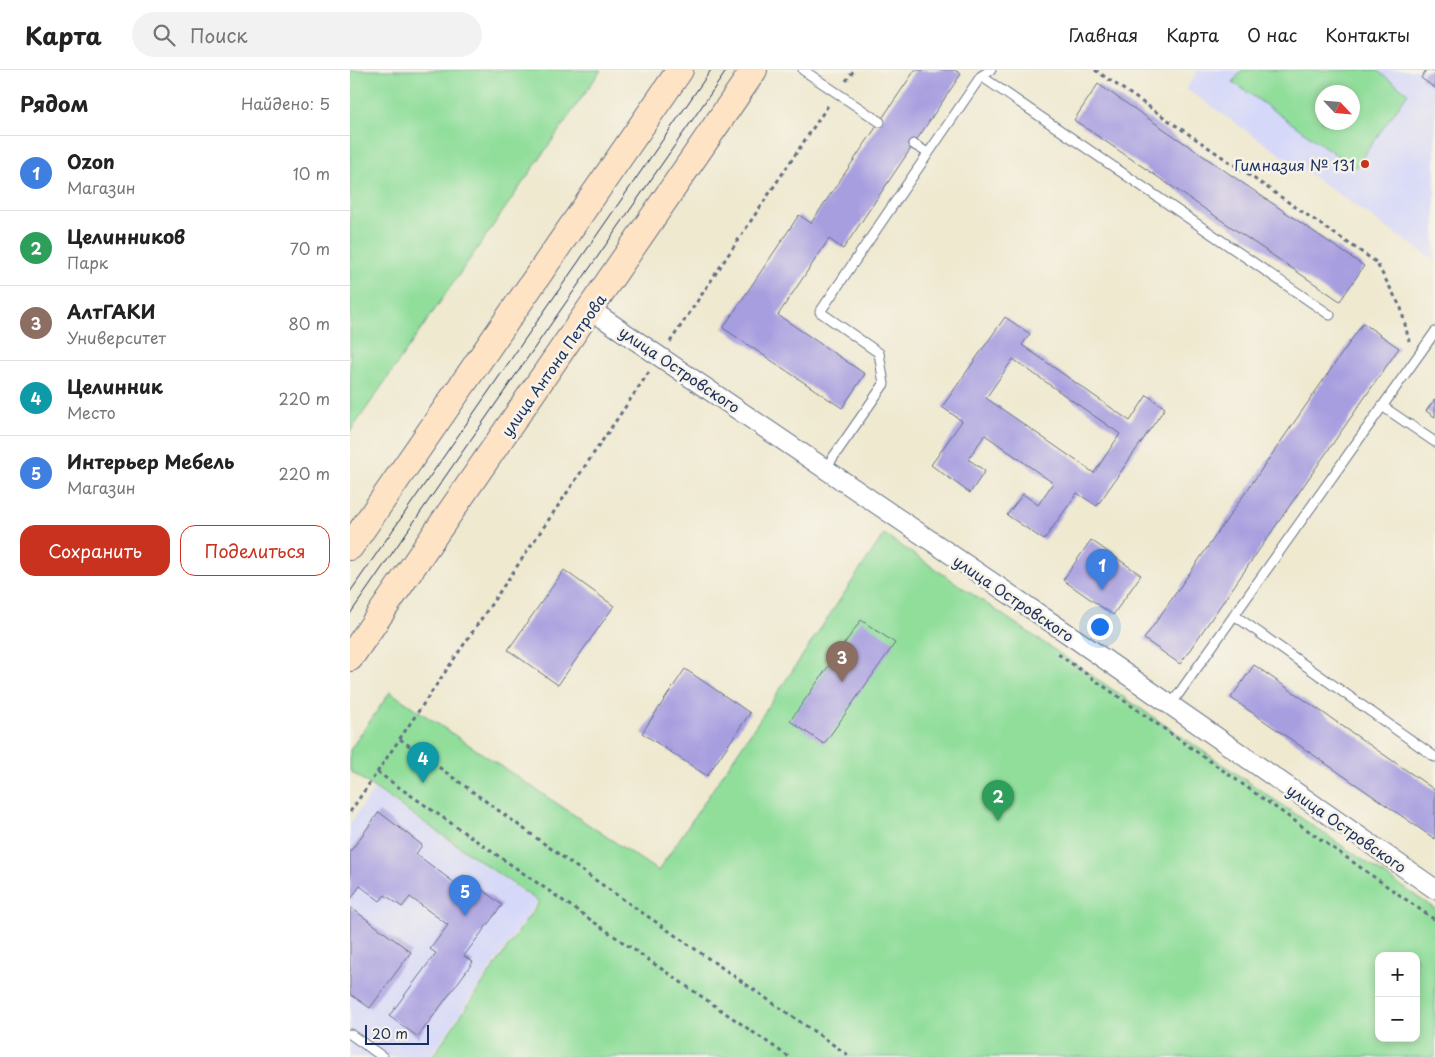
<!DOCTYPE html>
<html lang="ru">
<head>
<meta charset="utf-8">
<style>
	:root { --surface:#fff; --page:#f2f2f2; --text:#222; --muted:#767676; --line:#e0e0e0; --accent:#c8321e }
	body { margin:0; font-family:"Playpen Sans",sans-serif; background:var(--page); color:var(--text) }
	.controls { position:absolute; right:15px; bottom:15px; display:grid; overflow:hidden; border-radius:10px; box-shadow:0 2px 8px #0003 }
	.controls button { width:45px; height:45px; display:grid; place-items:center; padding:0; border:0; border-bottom:1px solid var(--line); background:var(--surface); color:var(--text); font:25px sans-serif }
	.compass { position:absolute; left:965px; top:15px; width:45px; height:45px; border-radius:50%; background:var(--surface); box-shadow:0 2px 8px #0003; rotate:116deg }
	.scale { position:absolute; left:15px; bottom:12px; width:64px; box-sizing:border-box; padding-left:5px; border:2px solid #1b2f5e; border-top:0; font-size:14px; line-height:18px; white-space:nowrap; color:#1b2f5e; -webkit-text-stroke:4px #f7f3e8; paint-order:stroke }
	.you { position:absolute; left:749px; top:556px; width:18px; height:18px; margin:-12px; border:4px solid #fff; border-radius:50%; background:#1a73e8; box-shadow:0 0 0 8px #1a73e833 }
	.badge { display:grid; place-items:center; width:32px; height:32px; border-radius:50%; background:var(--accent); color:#fff; font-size:16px; font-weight:700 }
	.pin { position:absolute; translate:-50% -41px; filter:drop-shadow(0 1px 2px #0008) }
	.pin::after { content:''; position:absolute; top:26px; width:18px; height:15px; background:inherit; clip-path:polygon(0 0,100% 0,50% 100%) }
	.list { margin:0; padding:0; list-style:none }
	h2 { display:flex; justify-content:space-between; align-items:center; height:65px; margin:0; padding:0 20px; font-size:21px }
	h2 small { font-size:16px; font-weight:400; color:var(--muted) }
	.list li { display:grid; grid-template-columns:32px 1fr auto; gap:15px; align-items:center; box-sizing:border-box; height:75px; padding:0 20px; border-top:1px solid var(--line) }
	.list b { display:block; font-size:19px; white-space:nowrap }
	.list p { margin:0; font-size:16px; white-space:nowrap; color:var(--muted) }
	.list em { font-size:16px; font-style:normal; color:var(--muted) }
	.actions { display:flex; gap:10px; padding:15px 20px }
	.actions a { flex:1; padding:11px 0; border:1px solid var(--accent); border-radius:15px; text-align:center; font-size:18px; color:var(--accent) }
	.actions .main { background:var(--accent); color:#fff }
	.icon { flex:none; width:28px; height:28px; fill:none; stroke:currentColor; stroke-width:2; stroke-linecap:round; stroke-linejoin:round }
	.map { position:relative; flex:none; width:1085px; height:987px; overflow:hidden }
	header { display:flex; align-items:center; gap:30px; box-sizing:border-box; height:70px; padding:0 25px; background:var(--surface); border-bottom:1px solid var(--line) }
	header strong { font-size:24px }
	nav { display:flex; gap:28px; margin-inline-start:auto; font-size:18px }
	.search { width:350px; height:45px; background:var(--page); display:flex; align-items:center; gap:12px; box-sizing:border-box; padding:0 18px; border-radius:28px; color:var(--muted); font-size:19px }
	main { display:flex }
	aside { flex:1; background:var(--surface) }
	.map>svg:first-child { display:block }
</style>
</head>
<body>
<header>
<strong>Карта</strong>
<div class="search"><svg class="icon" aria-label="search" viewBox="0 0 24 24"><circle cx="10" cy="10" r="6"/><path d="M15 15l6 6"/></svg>Поиск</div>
<nav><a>Главная</a><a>Карта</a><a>О нас</a><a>Контакты</a></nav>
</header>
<main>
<aside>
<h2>Рядом<small>Найдено: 5</small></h2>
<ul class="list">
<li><span class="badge" style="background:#3f7fe0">1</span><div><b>Ozon</b><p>Магазин</p></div><em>10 m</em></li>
<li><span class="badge" style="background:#2e9e5b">2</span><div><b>Целинников</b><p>Парк</p></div><em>70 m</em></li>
<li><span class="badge" style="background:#8d6e63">3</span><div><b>АлтГАКИ</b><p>Университет</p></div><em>80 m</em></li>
<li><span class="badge" style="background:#0f9aa8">4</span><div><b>Целинник</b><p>Место</p></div><em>220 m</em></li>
<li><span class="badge" style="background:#3f7fe0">5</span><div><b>Интерьер Мебель</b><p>Магазин</p></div><em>220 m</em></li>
</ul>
<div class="actions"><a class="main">Сохранить</a><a>Поделиться</a></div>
</aside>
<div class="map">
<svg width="1085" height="987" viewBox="0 0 1085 987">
	<rect width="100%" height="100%" fill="#f7f3e8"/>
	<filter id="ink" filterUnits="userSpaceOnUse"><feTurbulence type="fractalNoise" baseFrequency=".02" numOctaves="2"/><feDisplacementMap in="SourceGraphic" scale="10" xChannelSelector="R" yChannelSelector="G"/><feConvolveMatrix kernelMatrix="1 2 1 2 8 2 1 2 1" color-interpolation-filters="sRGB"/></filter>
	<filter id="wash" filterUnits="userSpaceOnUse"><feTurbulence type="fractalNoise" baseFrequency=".0096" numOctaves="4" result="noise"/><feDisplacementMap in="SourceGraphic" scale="20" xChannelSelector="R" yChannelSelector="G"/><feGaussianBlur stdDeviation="1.12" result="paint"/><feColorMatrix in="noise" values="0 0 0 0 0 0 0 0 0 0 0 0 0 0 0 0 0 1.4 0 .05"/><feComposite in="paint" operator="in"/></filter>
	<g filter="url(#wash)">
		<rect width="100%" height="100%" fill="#efe9d0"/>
		<path fill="#d5d8f9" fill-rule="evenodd" d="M848,0H1085V191L836,19ZM972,22H1002V52H972Z
			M24,719L187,832L80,987H0V754Z"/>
		<path fill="#91de9b" stroke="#56867c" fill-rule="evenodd" d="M0,0H251L0,362Z
			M892,0H1026L1058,23L1005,98L883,12ZM972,22H1002V52H972Z
			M534,464L1085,839V987H82L189,832L0,701V680L40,622L308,801ZM1029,886H1066V968H1029Z"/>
		<g id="blocks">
			<path fill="#a79ee0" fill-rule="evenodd" d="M565,0H605L611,4L493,179L479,169L428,245L515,304L492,338L373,258L449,145L461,153Z
				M1076,0H1085V18L1071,8Z
				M748,14L1014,196L990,231L724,50Z
				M655,247L680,264L672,275L780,351L797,325L815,338L747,436L727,423L694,470L657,445L673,424L688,435L703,413L635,365L618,389L635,401L620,423L581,395L612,351L592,337ZM663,289L770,364L744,403L636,328Z
				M1013,253L1049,278L830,594L794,569Z
				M1085,329V347L1076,341Z
				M741,470L791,505L763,545L713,510Z
				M214,500L264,536L208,615L158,580Z
				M511,550L545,573L474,674L440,651Z
				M904,595L1085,720V769L881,628Z
				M335,599L400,643L357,706L292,663Z
				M29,742L72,775L66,784L106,814L113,805L152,835L114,886L123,892L68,967L39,946L86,883L80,879L98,855L60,827L52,837L35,825L30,831L10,816L0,830V782Z
				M0,837L61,882L20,938L0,924Z"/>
		</g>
	</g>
	<g filter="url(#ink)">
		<use href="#blocks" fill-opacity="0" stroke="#657086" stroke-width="1"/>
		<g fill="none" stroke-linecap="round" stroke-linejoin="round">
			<g stroke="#657086" stroke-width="11">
				<path id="lane" d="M453,0L530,52
					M631,6L980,245
					M563,74L578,83
					M1032,336L1085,372
					M475,399L534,314L529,283L470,242L631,6L641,0
					M884,545L1085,687
					M820,636L1085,262
					M0,964L33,987"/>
			</g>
			<g stroke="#657086" stroke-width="21">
				<path id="street" d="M241,240L727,570L1085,819"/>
			</g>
			<g stroke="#657086" stroke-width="28">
				<path id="secondary" d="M0,477L330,0
					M0,588L404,0"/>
			</g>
			<path stroke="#657086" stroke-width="3" stroke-dasharray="4 4" stroke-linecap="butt" d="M745,0L1026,192L1051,238L1059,271
				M496,11L504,0
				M320,272L479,34
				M708,584L1085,850
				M50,669L225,796L501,987
				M27,702L439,987
				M0,742L299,302"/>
			<use href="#lane" stroke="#fff" stroke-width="9"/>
			<use href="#street" stroke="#fff" stroke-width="19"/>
			<use href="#secondary" stroke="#fee4c5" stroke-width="26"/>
			<path stroke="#1b2f5e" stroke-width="1" d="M0,522L361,0
				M0,544L377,0"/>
		</g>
	</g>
	<circle fill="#c8321e" stroke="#f7f3e8" stroke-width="2" cx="1015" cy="94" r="5"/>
	<g text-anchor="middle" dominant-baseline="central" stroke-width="5" stroke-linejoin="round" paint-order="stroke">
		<g font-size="15" fill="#1b2f5e" stroke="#f7f3e8" text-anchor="end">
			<text x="1005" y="94">Гимназия № 131</text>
		</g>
		<g font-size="15" fill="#1b2f5e" stroke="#f7f3e8">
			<text transform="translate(203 295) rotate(-55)">улица Антона Петрова</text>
			<text transform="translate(330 299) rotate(34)">улица Островского</text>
			<text transform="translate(664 528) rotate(34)">улица Островского</text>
			<text transform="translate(997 758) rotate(35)">улица Островского</text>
		</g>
	</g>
</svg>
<div class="controls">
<button>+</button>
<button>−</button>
</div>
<svg class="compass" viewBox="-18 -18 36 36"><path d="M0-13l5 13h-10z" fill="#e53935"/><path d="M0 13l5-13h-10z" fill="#767676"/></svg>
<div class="scale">20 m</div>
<div class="you"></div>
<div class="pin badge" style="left:752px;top:520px;background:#3f7fe0">1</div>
<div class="pin badge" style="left:648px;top:751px;background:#2e9e5b">2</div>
<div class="pin badge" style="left:492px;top:612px;background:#8d6e63">3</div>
<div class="pin badge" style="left:73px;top:713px;background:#0f9aa8">4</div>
<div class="pin badge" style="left:115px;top:846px;background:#3f7fe0">5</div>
</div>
</main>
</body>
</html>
